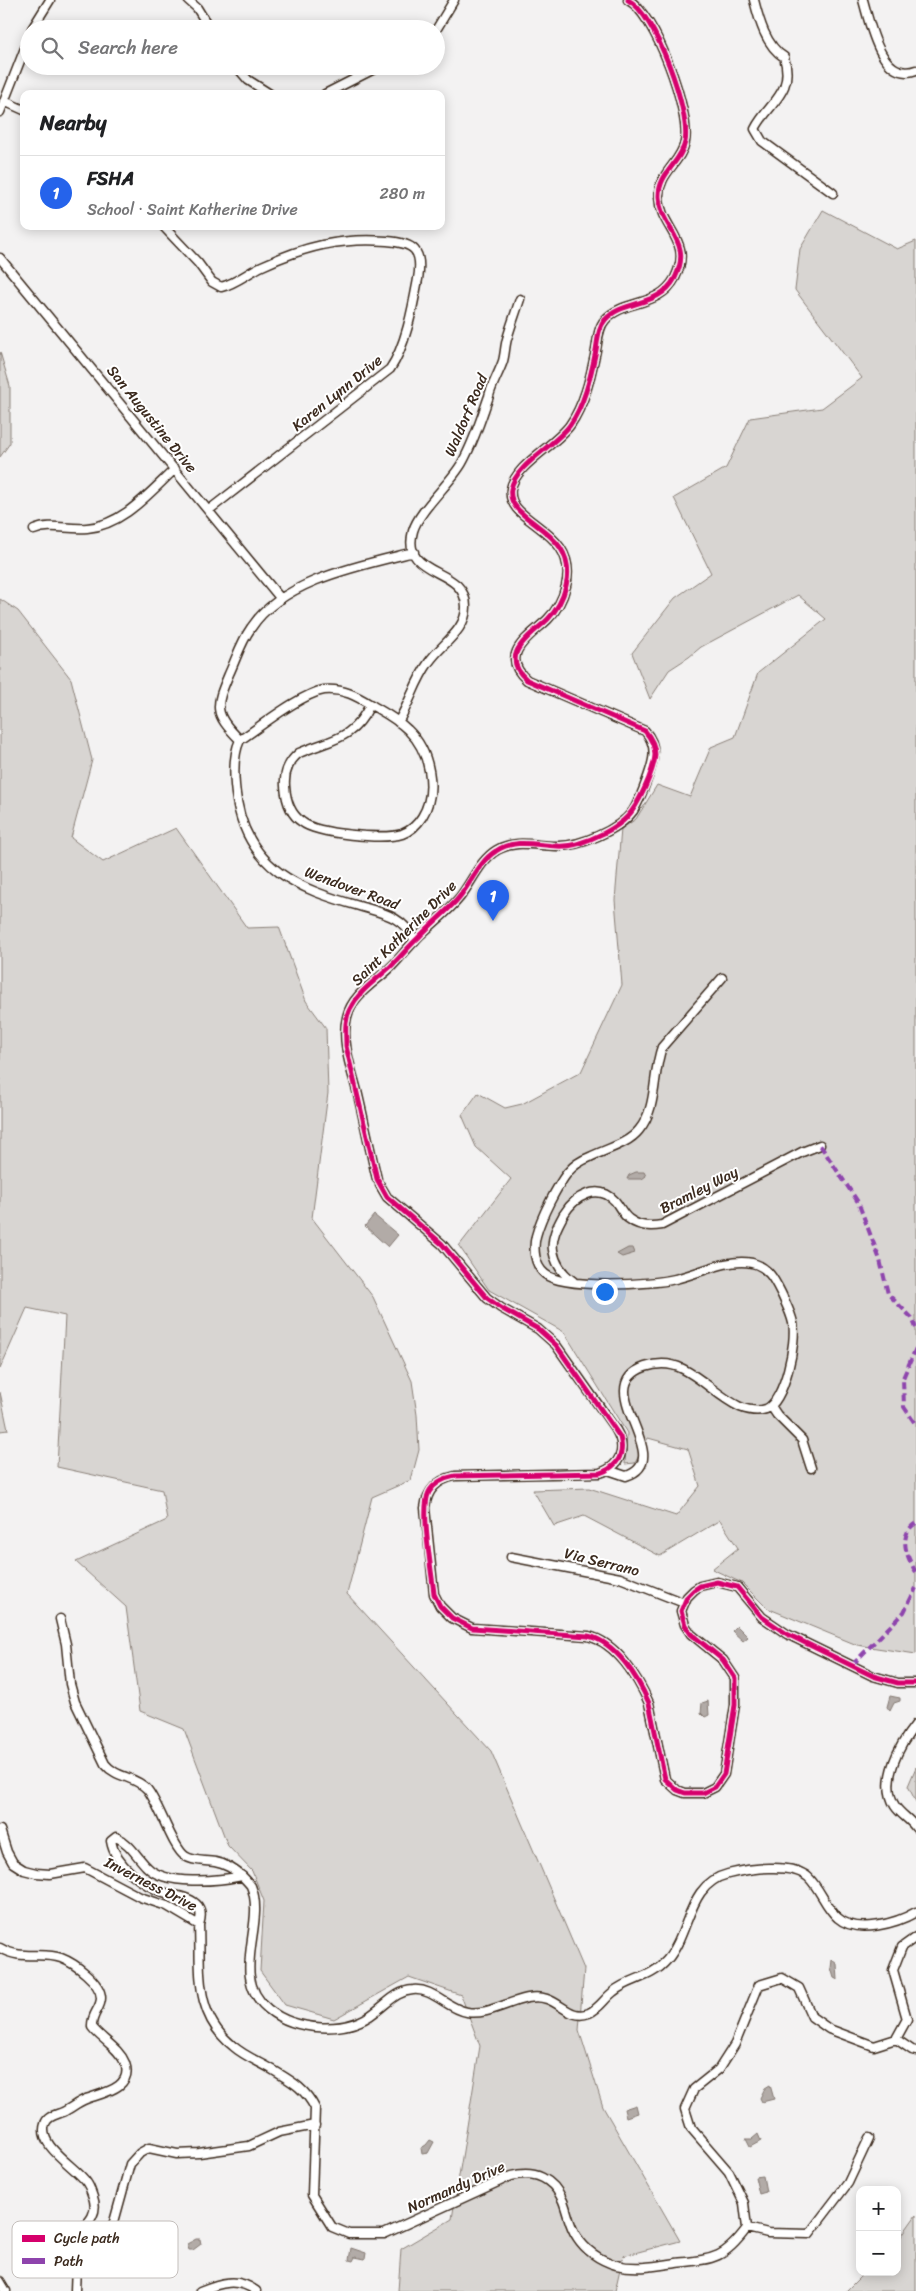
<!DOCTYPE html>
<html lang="en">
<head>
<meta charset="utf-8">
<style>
	:root { --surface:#fff; --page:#f2f2f2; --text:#202124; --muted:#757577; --line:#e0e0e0; --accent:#2563eb }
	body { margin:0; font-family:Sriracha,sans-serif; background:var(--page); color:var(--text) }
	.controls { position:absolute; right:15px; bottom:15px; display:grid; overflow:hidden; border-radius:10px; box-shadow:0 2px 12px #0003 }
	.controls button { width:45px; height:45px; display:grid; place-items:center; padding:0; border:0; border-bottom:1px solid var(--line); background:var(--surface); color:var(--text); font:25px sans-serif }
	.you { position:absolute; left:604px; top:1291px; width:18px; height:18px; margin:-12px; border:4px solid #fff; border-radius:50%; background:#1a73e8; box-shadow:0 0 0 8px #1a73e833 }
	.badge { display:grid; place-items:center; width:32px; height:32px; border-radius:50%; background:var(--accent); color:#fff; font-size:16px; font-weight:700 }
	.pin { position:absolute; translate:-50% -41px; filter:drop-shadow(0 1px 2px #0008) }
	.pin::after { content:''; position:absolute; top:26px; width:18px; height:15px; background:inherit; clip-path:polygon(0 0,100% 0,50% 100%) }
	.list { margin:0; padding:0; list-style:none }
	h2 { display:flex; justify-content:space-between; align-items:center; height:65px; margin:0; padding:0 20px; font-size:21px }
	h2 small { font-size:16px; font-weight:400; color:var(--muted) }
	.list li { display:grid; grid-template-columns:32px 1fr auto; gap:15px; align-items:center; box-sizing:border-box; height:75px; padding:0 20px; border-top:1px solid var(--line) }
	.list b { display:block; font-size:19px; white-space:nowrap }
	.list p { margin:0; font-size:16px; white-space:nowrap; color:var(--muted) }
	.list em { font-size:16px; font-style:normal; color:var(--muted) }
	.icon { flex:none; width:28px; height:28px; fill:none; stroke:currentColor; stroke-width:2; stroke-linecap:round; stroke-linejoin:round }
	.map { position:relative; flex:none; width:916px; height:2291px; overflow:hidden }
	.search { position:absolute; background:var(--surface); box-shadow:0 2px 12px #0003; left:20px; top:20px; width:425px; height:55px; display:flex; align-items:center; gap:12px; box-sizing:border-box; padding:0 18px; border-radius:28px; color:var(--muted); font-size:19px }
	.panel { position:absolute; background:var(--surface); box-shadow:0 2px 12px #0003; left:20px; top:90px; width:425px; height:140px; border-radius:10px }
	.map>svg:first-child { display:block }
</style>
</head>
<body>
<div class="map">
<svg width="916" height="2291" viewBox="0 0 916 2291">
	<rect width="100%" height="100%" fill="#f3f2f2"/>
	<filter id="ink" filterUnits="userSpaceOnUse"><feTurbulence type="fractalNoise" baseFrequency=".02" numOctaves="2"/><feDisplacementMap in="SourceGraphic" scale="10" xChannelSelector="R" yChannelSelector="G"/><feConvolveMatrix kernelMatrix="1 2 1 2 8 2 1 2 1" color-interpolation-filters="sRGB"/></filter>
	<g filter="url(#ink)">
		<path fill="#d8d5d2" stroke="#8a8078" d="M823,210L897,249L916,241V1654L857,1645L767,1608L742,1583L712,1569L738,1548L720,1520L660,1556L584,1516L554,1526L533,1490L589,1488L676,1516L700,1486L688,1449L648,1438L635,1463L625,1464L627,1433L564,1332L489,1290L459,1246L511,1179L476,1147L462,1115L478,1093L505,1108L522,1104L581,1072L622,985L615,900L621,829L636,819L657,785L690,797L711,747L735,737L758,673L826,619L798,595L701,647L689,657L669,670L650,699L632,653L675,598L711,573L674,498L726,468L750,418L822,408L862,378L795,290L800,249Z
			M0,352L10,386V443L0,457Z
			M0,599L18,611L71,679L92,760L71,838L103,862L176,828L247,928L279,927L306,1001L326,1028L328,1093L312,1218L373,1297L412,1381L417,1415L419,1450L411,1480L372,1497L347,1594L491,1751L584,1969L579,2030L603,2107L680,2241L623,2256L615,2291H398L401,2249L452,2219L480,2046L461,1995L409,1977L334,2019L285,2005L260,1971L264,1901L252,1871L228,1846L184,1729L140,1711L126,1607L76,1562L167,1520L162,1490L57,1467L65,1316L27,1308L0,1369Z
			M0,1392L8,1430L0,1431Z
			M916,1767V1802L908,1786Z
			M916,2215V2291H846L865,2272H897V2242Z"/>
		<path fill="#b2aba7" stroke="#827770" d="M636,1172H644L646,1176L642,1179H627L629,1175Z
			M374,1215L398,1235L388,1247L365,1226Z
			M628,1248H633L635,1253L622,1257L617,1254Z
			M737,1626L748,1637L743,1641L732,1631Z
			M890,1696L900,1698V1701L894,1703L890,1711L887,1707Z
			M708,1701L709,1715L705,1717L701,1713L702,1703Z
			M832,1960L837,1964L838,1980L834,1978L831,1968Z
			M770,2085L774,2099L762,2102L760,2098L765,2088Z
			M636,2105L638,2113L626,2117L624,2109Z
			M758,2134L761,2141L750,2147L746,2139H752Z
			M430,2140L434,2142L428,2153L422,2154L421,2148L426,2145Z
			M763,2176L766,2192L759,2194L755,2177Z
			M196,2239H200L201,2244L193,2250H189L187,2244Z
			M351,2248L366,2253L365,2259L355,2257L353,2261L349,2260Z"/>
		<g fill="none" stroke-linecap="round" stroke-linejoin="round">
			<g stroke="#3b2a1e" stroke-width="11">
				<path id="street" d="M188,0L197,8L210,29
					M754,0C759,20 766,46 784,57C795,93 769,102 755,129L762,141L833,193
					M863,0C870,24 881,83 916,70
					M32,29L50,0
					M436,30L454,0
					M236,66L248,80L270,94
					M325,94L380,66
					M4,101L24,110
					M0,112L29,38
					M163,226L198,263L212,282L221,287C235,284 249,272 262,266C303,247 341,237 387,241C414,243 423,250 418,279C413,306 406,346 390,369L209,510
					M0,258L281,599
					M34,530C51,523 68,530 87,528C123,525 150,492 175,469
					M414,552C362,565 282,580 251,628C241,642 236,659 229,674C215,707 213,713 240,740C232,757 234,782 237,801C249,869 298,889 359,906C383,913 403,916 415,941
					M398,722C410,703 415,681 429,662C441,644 466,631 466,607C466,565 400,579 413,531C419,510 450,484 462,463C474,442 481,419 489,396C492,384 499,373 503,361C505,354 505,346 507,339C511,325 516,312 520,299
					M240,740C261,726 301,694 324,690C344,688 358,697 373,706C385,713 398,720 408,730C430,751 438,791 422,817C417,825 410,831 402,834C384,840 317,834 302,822C290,814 286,800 285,786C284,773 289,761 299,753C332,739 353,740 370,705
					M377,1179C370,1150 364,1120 357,1091C351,1068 341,1041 347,1017C352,994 376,982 391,967C401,957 409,946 419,936C433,923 448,912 460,897C472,882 480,860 497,850C517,839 535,846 556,846C579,847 619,830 633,811C640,800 644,788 648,777C654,760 658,746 645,731L527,680C497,654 531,636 548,619C557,610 563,598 566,586C580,528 505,524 511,489C515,465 556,445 570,425C584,405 590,379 595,355C598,343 597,329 605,320C623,299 659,308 675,278C694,240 660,229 659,197C658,173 681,163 685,142C691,112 655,13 628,0
					M380,1185L387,1197L442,1244L487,1298L501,1308L538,1329L556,1345L616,1430C627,1449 621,1466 600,1473L455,1476C437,1480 427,1489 425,1508L434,1594L440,1606L452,1618L472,1628L588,1636C616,1642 638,1678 649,1703L665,1779L677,1790L685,1793H703L715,1787L724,1774L735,1705V1678L723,1660L691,1634L685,1625L681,1611L687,1597L694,1590L700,1586L717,1582L737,1587L762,1617L787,1634L873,1676L898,1683H916
					M573,1281C563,1274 555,1263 553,1250C551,1237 558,1225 564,1214C575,1196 598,1183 615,1201C620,1207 623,1215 629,1219C639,1227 651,1227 662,1225L802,1152L820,1145
					M771,1406L777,1415L802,1440L811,1468
					M608,1470L626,1476C679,1459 587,1387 645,1367C657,1363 671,1363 683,1369C703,1379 719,1397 740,1407C748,1410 758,1412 766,1409C785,1401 797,1341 793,1323C791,1313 786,1304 782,1295C775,1281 769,1267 752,1263C727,1258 700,1273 675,1279C652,1285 563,1289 545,1274C534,1265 533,1248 536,1236C541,1217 557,1186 568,1172C574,1165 582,1160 590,1157C606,1149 628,1144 639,1130C658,1107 652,1074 662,1047L722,978
					M511,1557L620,1578L684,1603
					M60,1619L66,1644L70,1684L75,1702L105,1764C116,1778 135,1776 147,1789C159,1803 172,1847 185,1856C194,1862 205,1860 215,1862C226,1864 233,1869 242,1876
					M916,1724C900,1744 879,1781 895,1806C901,1815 910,1819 916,1828
					M0,1830L7,1852L13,1863L24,1870L36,1873L50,1874L85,1868L140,1897L167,1906L199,1925C201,1918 202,1912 198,1906C191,1897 176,1896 166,1893C143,1886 115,1865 111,1841L116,1837C130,1843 136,1856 147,1867C165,1886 218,1881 242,1876C245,1879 249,1883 251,1886C267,1924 228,1976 268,2009C295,2031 347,2035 375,2012C388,2003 396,1991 413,1990C434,1988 447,2009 467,2012C493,2017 523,1990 547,1999C562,2004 572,2020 589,2013C600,2008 604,1999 613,1992C629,1978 651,1979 667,1960C691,1932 687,1884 728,1874C748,1869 791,1862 808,1877C820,1888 825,1907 838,1918C857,1935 897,1923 916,1912
					M199,1925C201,1970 193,2014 233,2046C244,2056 260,2062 273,2070C291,2081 305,2088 315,2108L312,2195L332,2227L349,2234H384L511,2176C535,2170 553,2178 563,2201C568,2213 569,2226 577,2237C586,2251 600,2260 616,2265C636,2270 656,2266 676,2263C714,2259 724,2259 747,2228L744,2203L729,2172L691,2128L685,2109L694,2089L719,2069L735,2044L759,1985L782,1978L799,1988L812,2017L829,2029L874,2046L896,2039L907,2019L893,1970L902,1947L916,1937
					M0,1948C22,1961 42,1951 61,1958C74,1963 101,1982 101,1998C101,2009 91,2014 92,2027C101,2039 119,2048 125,2063C134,2088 102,2093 86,2099C78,2102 71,2108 63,2112C56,2115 47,2116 45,2124C37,2147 77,2167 87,2183C90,2187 91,2192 93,2197C104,2228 58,2232 68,2262L76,2264
					M896,2039L912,2050L916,2051
					M747,2228L768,2233L809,2234L848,2183L869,2138
					M0,2281L6,2291
					M75,2291L76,2264L91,2245L105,2237L114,2222L130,2164L140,2153L149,2148L177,2154L199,2153L249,2146L279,2132L315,2125
					M200,2291C220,2283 237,2277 256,2291"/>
			</g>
			<use href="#street" stroke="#fff" stroke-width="8"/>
			<path stroke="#8e44ad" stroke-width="4" stroke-dasharray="8 4" stroke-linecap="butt" d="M820,1145L858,1202L880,1260L888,1294L912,1318L916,1328
				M916,1348L903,1378L904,1407L916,1425
				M916,1523C897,1535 907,1558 916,1572
				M852,1665L904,1612L916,1588"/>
			<g stroke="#fff" stroke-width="8">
				<path id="cycleway" d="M628,0C655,13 691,112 685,142C681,163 658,173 659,197C660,229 694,240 675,278C659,308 623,299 605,320C597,329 598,343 595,355C590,379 584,405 570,425C556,445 515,465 511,489C505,524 580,528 566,586C563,598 557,610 548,619C531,636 497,654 527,680L645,731C651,738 655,746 655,755C654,771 638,806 627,817C616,829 593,839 577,844C550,852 522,834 496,851C478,862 470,886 456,901C444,914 430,925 418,938C408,947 399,959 389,968C375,981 359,991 350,1009C344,1020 346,1034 346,1046L377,1179L387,1197L442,1244L487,1298L501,1308L538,1329L556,1345L620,1437C625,1455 617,1467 600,1473L455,1476C445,1478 434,1483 429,1492C420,1509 432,1572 434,1594L440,1606L452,1618L472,1628L588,1636C616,1642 638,1678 649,1703L665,1779L677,1790L685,1793H703L715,1787L724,1774L735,1705V1678L723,1660L691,1634L685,1625L681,1611L687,1597L694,1590L700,1586L717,1582L737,1587L762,1617L787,1634L873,1676L898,1683H916"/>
			</g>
			<use href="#cycleway" stroke="#d6006c" stroke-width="5"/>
		</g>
	</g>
	<g text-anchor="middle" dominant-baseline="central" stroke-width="4" stroke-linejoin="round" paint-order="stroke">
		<g font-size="15" fill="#3b2a1e" stroke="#fff">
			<text transform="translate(337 393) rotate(-39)">Karen Lynn Drive</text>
			<text transform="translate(466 415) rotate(-67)">Waldorf Road</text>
			<text transform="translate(152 419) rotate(51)">San Augustine Drive</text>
			<text transform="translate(352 888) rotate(20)">Wendover Road</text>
			<text transform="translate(404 933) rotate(-45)">Saint Katherine Drive</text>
			<text transform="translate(699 1190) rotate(-27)">Bramley Way</text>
			<text transform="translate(602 1562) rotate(14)">Via Serrano</text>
			<text transform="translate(151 1884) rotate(27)">Inverness Drive</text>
			<text transform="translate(456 2187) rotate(-24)">Normandy Drive</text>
		</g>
	</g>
	<rect x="12" y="2221" width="166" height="57" rx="8" fill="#fff" stroke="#c4bfbc" stroke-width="1"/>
	<rect x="22" y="2235" width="23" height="7" fill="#d6006c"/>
	<rect x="22" y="2258" width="23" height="6" fill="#8e44ad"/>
	<g font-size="14" fill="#3b2a1e">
		<text x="54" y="2243">Cycle path</text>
		<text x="54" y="2266">Path</text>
	</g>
</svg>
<div class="controls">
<button>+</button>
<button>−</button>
</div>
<div class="you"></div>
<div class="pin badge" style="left:493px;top:921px">1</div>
<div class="search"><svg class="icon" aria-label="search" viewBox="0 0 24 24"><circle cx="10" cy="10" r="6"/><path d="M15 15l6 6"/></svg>Search here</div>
<section class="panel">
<h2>Nearby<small></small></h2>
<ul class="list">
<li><span class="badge">1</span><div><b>FSHA</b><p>School · Saint Katherine Drive</p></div><em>280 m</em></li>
</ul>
</section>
</div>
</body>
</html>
